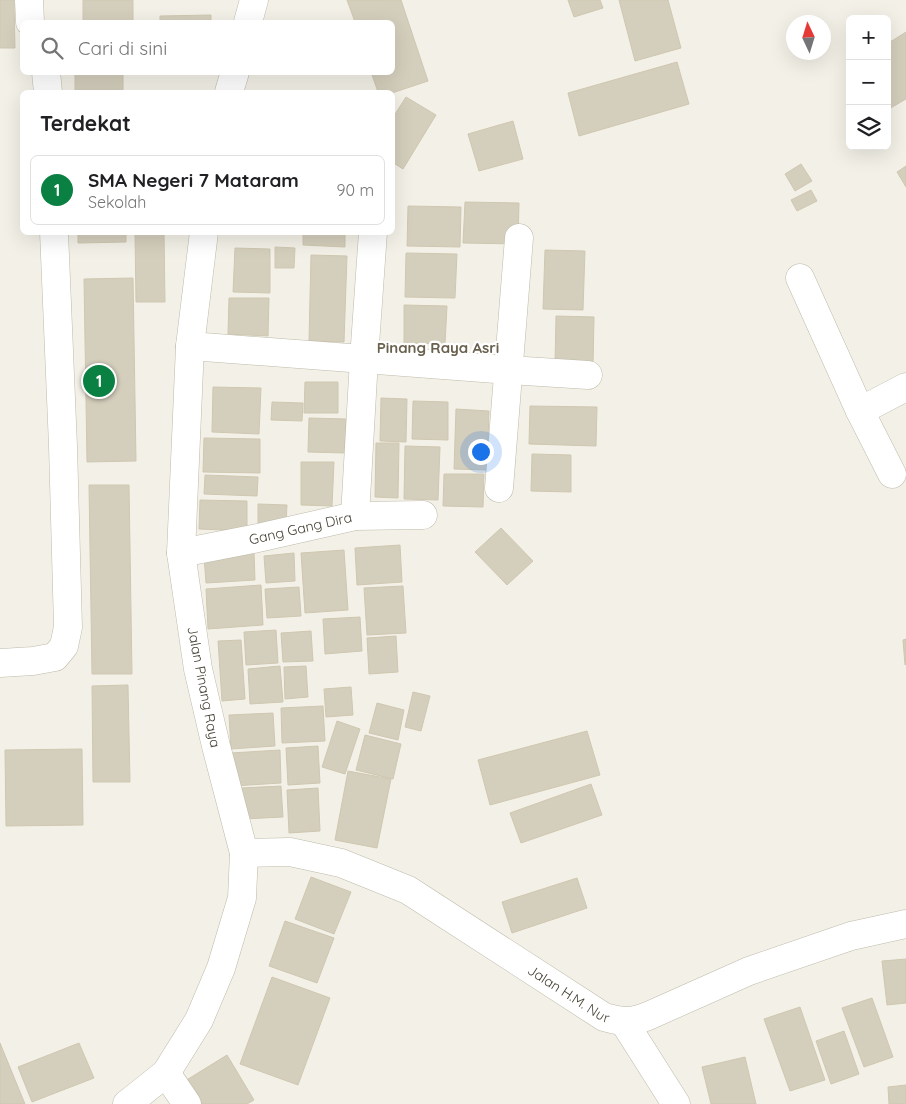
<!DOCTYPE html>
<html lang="id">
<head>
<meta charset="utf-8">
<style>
	:root { --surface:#fff; --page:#f6f6f6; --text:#202124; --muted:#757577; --line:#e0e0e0; --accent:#0b8043 }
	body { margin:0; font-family:Quicksand,sans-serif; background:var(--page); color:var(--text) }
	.controls { position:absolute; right:15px; top:15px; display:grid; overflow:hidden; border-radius:8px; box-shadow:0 5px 20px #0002 }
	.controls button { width:45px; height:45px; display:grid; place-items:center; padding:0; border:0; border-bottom:1px solid var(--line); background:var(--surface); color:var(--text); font:25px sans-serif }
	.compass { position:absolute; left:786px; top:15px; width:45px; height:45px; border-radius:50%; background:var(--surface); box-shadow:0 5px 20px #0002; rotate:356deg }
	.you { position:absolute; left:480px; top:451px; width:18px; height:18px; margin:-12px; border:4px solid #fff; border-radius:50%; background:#1a73e8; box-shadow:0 0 0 8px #1a73e833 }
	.badge { display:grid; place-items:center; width:32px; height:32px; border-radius:50%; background:var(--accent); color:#fff; font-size:16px; font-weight:700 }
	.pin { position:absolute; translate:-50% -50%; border:2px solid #fff; box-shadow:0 1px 5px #0006 }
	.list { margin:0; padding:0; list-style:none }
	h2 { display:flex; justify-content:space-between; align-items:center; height:65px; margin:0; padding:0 20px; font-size:21px }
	h2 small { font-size:16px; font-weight:400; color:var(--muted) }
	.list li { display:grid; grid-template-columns:32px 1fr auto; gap:15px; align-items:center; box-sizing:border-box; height:70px; margin:0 10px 10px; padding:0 10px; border:1px solid var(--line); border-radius:8px }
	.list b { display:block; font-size:19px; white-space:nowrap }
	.list p { margin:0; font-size:16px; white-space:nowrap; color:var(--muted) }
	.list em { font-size:16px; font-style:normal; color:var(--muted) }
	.icon { flex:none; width:28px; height:28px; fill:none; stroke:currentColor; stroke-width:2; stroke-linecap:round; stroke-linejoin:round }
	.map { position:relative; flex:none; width:906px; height:1104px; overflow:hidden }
	.search { position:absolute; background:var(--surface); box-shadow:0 5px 20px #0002; left:20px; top:20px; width:375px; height:55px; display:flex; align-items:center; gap:12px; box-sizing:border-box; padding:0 18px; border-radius:8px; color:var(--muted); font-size:19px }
	.panel { position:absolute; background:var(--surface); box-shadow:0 5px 20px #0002; left:20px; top:90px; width:375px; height:145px; border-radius:8px }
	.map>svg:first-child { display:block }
</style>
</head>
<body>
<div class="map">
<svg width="906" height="1104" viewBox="0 0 906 1104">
	<rect width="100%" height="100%" fill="#f3f1e7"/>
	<path fill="#d4cebc" stroke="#cfc7b0" d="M0,0H14L15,48H0Z
		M83,0H133V22H83Z
		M347,0H401L428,81L392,93L378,92L371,72H392V22H355Z
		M568,0H600L603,8L574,17Z
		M619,0H668L681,48L635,61Z
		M211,15V22H160V16Z
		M906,32V99L887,110V44Z
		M677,62L689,104L579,136L568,93Z
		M75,72H123V92H75Z
		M406,97L436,115L403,169L392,162V119Z
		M513,121L523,159L479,171L468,134Z
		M801,164L812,181L795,191L785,174Z
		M906,166V187L897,172Z
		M811,190L817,201L797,211L791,200Z
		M465,202L519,203L518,244L463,243Z
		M408,206L461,207L460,247L407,246Z
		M78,232H126V242L78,243Z
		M164,232L165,302H136L135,233Z
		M303,232H345V247L303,245Z
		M275,247L295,248L294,268H275Z
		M235,248L270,249V293L233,292Z
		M545,250L585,251L583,310L543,309Z
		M406,253L457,254L455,298L405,297Z
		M311,255L347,256L344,342L309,341Z
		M133,278L136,461L87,462L84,279Z
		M229,298H269L268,336L228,334Z
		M404,305L447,306L445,344L404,343Z
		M556,316L594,317L593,365L555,363Z
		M305,382H338V413H304Z
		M213,387L261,388L259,434L212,432Z
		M381,398L407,399L406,442L380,441Z
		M413,401L448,402V440L412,439Z
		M272,402L303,403L302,421L271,420Z
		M530,406L597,407L596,446L529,444Z
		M456,409L489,411L487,470L454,469Z
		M309,418L346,419L345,453L308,452Z
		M204,438L260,439V473L203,472Z
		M376,443H399L398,498L375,497Z
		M405,446L440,447L438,500L404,499Z
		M532,454L571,455V492L531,491Z
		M301,462H334L332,506L301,505Z
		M444,474H484L483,507L443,506Z
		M205,475L258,477L257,496L204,494Z
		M89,485H129L132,674H92Z
		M200,500L247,501V531L199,529Z
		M258,504L287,505L286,524L258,523Z
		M501,528L533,561L507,585L475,552Z
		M400,545L402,582L357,585L355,548Z
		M344,550L348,610L305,613L301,553Z
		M254,553L255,580L206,583L204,557Z
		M294,553L295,581L266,583L264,556Z
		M261,585L263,625L208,629L206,589Z
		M403,586L406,633L367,635L364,588Z
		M299,587L301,616L267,618L265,589Z
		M360,617L362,651L325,654L323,619Z
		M276,630L278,663L246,665L244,632Z
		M311,631L313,661L283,662L281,633Z
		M396,636L398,672L369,674L367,638Z
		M906,639V664L905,665L903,640Z
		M241,640L245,699L222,701L218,641Z
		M280,666L283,702L250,704L248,669Z
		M306,666L308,697L285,699L284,667Z
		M128,685L130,782H93L92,686Z
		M351,687L353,715L326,717L324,689Z
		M413,692L430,696L421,731L405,727Z
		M377,703L404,710L398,740L369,733Z
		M323,706L325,741L282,743L281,708Z
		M273,713L275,746L231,749L229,715Z
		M337,721L360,729L345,774L322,767Z
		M587,731L600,775L490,805L478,760Z
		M365,735L401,744L393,779L356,770Z
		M318,746L320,783L288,785L286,748Z
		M82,749L83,825L6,826L5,750Z
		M280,750L281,783L233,786L231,753Z
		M348,771L391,779L377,848L335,840Z
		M591,784L602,815L521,843L510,813Z
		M281,786L283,817L243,819L241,788Z
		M318,788L320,831L289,833L287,790Z
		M311,877L351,892L334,934L295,919Z
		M577,878L587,908L512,933L502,902Z
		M285,921L334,938L317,983L269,966Z
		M906,959V1003L887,1005L882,961Z
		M272,977L330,998L298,1085L240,1064Z
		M872,998L893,1057L864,1067L842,1008Z
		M800,1007L825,1080L790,1091L764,1019Z
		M844,1031L859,1074L831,1084L816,1041Z
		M0,1043L25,1104H0Z
		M79,1043L94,1078L32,1102L18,1067Z
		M227,1055L254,1100L247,1104H199L185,1081Z
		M745,1057L756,1104H711L702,1067Z
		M906,1085V1104H889L888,1087Z"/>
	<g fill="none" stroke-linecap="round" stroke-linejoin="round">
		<g stroke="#bebaaa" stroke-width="29">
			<g id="minor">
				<path d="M29,0L30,22"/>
				<path d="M248,22L254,0"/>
				<path d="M46,72L48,92"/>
				<path d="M229,92L235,72"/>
				<path d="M800,278L860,411L892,474"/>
				<path d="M190,346L509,370L588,375"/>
				<path d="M860,411L906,387"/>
				<path d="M499,488L519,238"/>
				<path d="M355,516L364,359L373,232"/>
				<path id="s1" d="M181,553L253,539L355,516L423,515"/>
				<path d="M0,663L33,661L55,657L64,646L68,627L63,446L54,232"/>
				<path id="s2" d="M244,853L290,852L341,863L408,890L604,1017C622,1022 631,1023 648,1016L749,971L851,936L906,924"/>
				<path d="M624,1022L676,1104"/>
				<path d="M166,1073L187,1104"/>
				<path d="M127,1104L166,1073L199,1020L221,968L242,898L244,853L216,746L198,669L181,553L190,346L204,232"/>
			</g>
		</g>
		<use href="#minor" stroke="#fff" stroke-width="28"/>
	</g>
	<g text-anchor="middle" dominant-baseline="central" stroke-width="4.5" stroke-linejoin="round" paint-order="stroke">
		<g font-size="14" fill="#464236" stroke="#fff">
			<text stroke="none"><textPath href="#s1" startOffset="122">Gang Gang Dira</textPath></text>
			<text transform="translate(204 687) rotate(79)">Jalan Pinang Raya</text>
			<text stroke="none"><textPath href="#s2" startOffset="362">Jalan H.M. Nur</textPath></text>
		</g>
		<g font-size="15" font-weight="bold" fill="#69614d" stroke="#fff">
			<text x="438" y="347">Pinang Raya Asri</text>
		</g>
	</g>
</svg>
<div class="controls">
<button>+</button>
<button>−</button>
<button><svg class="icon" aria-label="layers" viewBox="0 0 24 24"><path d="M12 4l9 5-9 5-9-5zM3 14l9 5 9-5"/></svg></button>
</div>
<svg class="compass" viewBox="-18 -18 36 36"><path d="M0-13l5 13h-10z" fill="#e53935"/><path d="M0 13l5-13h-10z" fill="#757577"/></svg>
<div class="you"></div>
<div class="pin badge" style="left:99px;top:381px">1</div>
<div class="search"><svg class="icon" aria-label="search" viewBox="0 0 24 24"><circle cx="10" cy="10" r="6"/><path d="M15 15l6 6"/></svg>Cari di sini</div>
<section class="panel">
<h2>Terdekat<small></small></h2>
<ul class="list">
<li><span class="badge">1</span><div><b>SMA Negeri 7 Mataram</b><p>Sekolah</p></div><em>90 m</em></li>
</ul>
</section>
</div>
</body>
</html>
